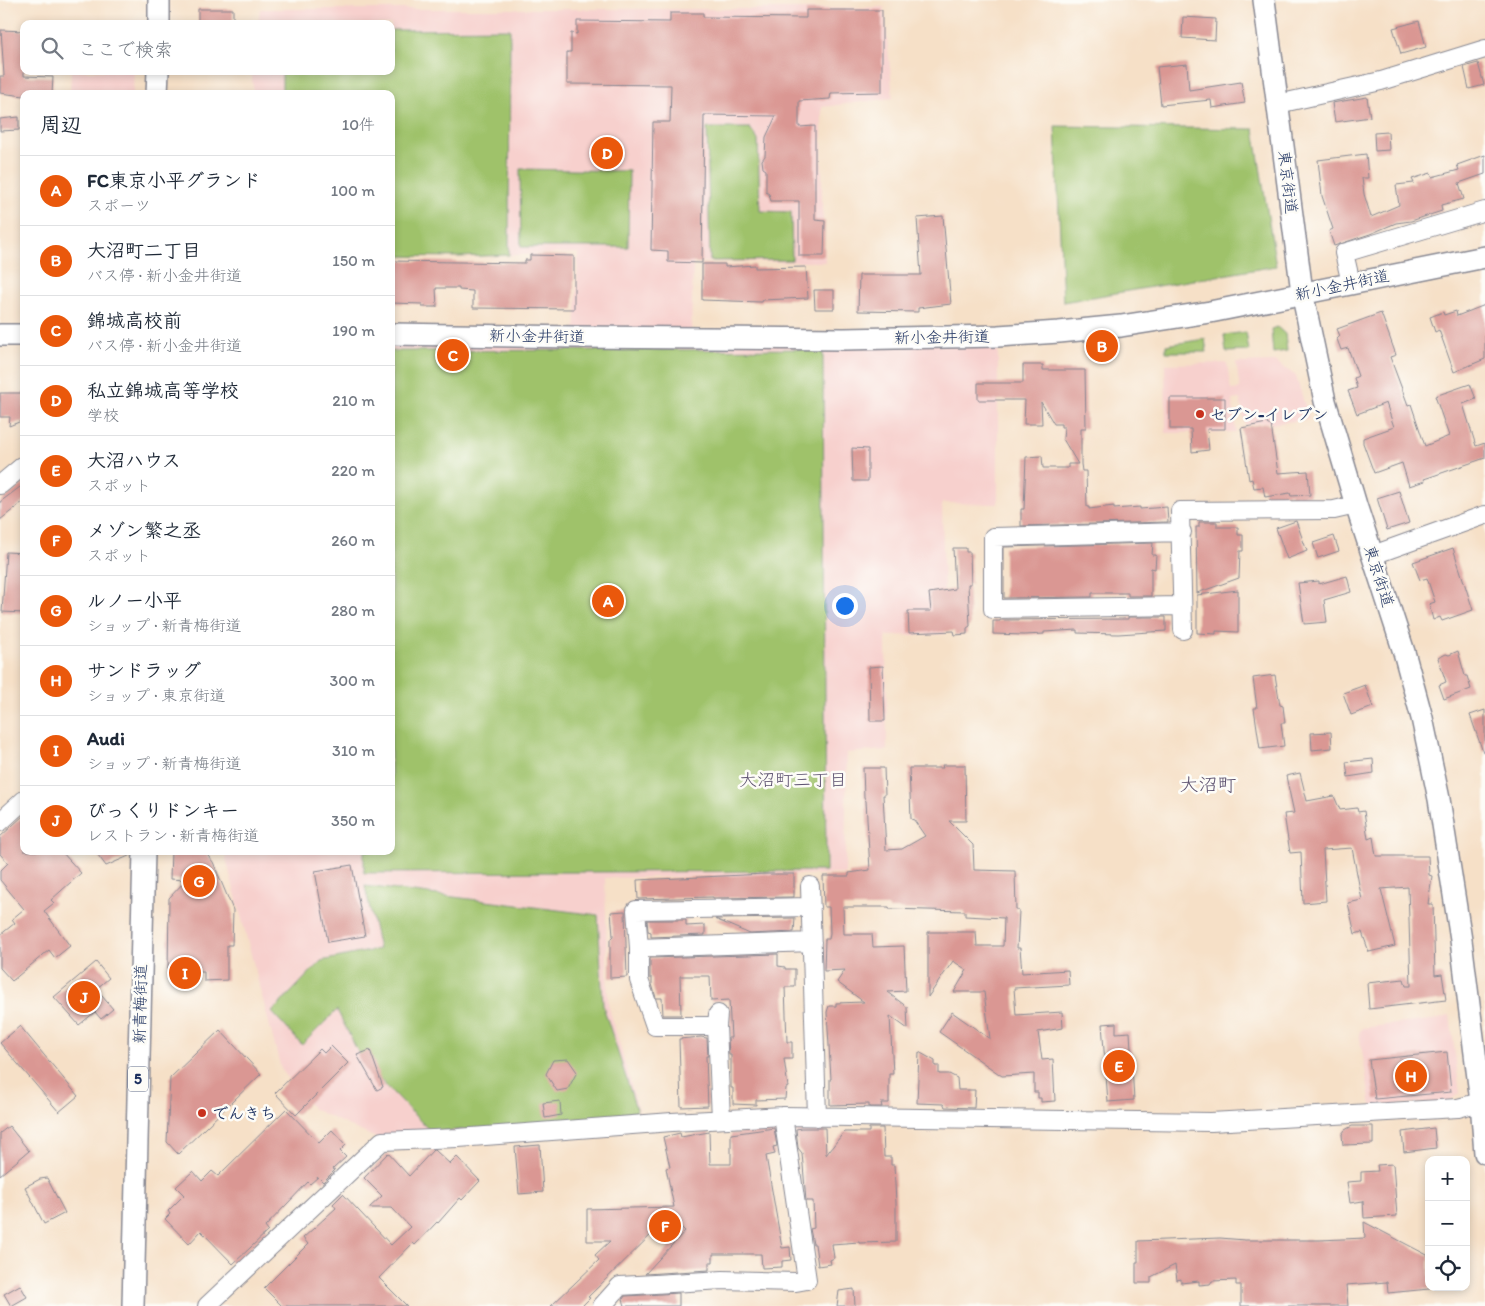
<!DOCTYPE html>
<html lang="ja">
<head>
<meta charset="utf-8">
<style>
	:root { --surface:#fff; --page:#f6f6f7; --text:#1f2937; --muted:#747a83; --line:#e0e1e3; --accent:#ea580c }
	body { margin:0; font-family:Itim,"Klee One",sans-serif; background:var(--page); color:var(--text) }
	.controls { position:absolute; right:15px; bottom:15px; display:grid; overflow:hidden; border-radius:10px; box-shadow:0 2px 8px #0003 }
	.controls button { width:45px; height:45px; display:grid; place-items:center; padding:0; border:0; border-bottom:1px solid var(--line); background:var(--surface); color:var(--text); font:25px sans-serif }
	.you { position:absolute; left:844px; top:605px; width:18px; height:18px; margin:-12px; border:4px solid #fff; border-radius:50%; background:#1a73e8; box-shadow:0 0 0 8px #1a73e833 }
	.badge { display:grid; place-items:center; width:32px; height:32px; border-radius:50%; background:var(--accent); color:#fff; font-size:16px; font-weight:700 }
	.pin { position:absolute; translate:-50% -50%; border:2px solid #fff; box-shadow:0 1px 5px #0006 }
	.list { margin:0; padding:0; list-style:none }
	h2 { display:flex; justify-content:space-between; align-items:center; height:65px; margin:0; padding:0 20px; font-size:21px }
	h2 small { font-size:16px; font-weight:400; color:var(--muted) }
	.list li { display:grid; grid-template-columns:32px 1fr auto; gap:15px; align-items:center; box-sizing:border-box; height:70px; padding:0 20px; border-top:1px solid var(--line) }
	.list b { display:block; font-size:19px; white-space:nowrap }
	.list p { margin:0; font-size:16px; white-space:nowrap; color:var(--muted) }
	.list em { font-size:16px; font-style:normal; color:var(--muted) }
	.icon { flex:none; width:28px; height:28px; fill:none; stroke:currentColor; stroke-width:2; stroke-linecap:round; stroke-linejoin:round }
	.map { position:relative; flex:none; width:1485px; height:1306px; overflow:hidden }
	.search { position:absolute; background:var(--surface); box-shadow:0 2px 8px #0003; left:20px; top:20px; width:375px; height:55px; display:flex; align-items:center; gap:12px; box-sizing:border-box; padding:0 18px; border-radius:10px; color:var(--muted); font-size:19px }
	.panel { position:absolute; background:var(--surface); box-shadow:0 2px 8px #0003; left:20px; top:90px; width:375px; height:765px; border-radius:10px }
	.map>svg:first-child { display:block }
</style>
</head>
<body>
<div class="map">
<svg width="1485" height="1306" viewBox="0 0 1485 1306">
	<rect width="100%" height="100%" fill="#fdfcf7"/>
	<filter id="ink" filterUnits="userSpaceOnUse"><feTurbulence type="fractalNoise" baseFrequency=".02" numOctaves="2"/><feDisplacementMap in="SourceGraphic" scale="10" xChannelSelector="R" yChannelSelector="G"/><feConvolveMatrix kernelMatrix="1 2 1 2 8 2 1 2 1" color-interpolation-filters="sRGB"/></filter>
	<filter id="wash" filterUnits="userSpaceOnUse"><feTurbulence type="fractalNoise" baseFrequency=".0096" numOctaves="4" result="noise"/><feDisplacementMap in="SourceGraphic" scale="20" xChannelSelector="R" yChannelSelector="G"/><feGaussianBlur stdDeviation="1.12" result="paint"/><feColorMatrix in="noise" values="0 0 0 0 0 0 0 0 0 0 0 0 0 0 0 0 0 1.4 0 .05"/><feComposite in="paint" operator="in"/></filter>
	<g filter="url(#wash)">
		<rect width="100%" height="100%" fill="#f6e0c7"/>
		<path fill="#f7d0cd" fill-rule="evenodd" d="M884,7L893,98L822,107V199L825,262H693L691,338L998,336V504L942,503L945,634L886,636L887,750L847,753L845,874L605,878L608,1004L643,1126L382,1141L313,1109L281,1069L224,851H364L365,873L826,871L823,349L391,351V334L575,337L578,253L459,257L391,255V94H254L252,80L253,71H391V24H258L260,9H802ZM365,887L598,915L603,1006L639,1118L363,1062L337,1010L321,961L379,949Z
			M136,21L135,24H72V23Z
			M71,71H134L133,94H70Z
			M1276,362L1296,376L1309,419L1271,424L1270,422L1245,425L1240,399L1232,400L1236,432L1166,433L1165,364L1227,363L1231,390L1240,389L1236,363Z
			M1450,1015L1460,1093L1448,1102L1371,1106L1359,1033L1362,1028L1439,1019Z"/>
		<path fill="#9fc26b" stroke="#5d7864" d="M510,29L509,255L459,257L391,256V94H282V71H391V30Z
			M1055,126L1254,129L1276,266L1063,302Z
			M707,128H750L758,140L760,211L791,212L792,260L710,261Z
			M520,169L629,171L628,247H521Z
			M1277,327L1285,334L1287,351L1273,353L1271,329Z
			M1246,332L1249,351L1226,352L1224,335Z
			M1205,339L1207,352H1166V345Z
			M823,349L826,871L364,873V851H391V351Z
			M365,886L598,915L603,1006L639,1118L431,1132L363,1062L337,1010L302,1045L272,1012L321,961L379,949Z"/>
		<g id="blocks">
			<path fill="#da9793" d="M198,9H233V24H198Z
				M806,10H882V92L831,93L830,99L799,101V127L815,126V220L825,221L824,256H799V201H771L769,194L766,192V170L763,168L762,160L765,156L766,137L776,116L704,115L702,263L668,262V251L651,250L653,122H670L671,85L567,84V52H571V33L577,34V21L670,22V13H703V17L806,18Z
				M1183,17L1216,19L1215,40L1182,38Z
				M1419,21L1426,47L1401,54L1393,28Z
				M1,30L24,31V76L53,77L52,94H24V96L0,93V76H4Z
				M1478,63L1484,85L1469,89L1464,67Z
				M1187,64L1189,90L1241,82L1245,103L1212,108L1211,100L1161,105L1157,67Z
				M1367,97L1370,117L1335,122L1332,103Z
				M19,117V130L0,131V119Z
				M1388,132L1389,150L1375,151L1374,133Z
				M1366,154L1368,178H1362L1364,194L1371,217L1399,205L1396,185L1414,183L1412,179L1431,173L1432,177L1459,170L1457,165L1485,155V174L1459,183L1464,199L1441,205L1442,211L1411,221L1396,223L1370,234L1334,246L1329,231L1333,229L1322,196L1318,160Z
				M943,216L951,304L918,308V312L858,311L859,275H921L917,218Z
				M530,255L574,256V309L473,308V291L459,290V288H436L437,307H422V304L391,303V261L525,263V260H530Z
				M702,264H725V267L755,265V268L806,267L808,298L762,300L761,302L702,300Z
				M814,290H834V309H815Z
				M1485,305V359L1454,372L1439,330L1435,332L1430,317L1443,312L1444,315L1456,311L1457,316Z
				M1381,313L1396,355L1390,357L1408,405L1411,404L1425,446L1449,436L1435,396L1470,384L1476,399L1463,404L1476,446L1485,443V458L1430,477L1424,479L1425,481L1409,486L1402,463L1374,473L1363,443V438L1394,427L1386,403L1357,414L1348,391L1357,388L1354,378L1358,376L1348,348L1341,350L1337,339L1340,336L1337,329Z
				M1023,365H1043V370H1085L1086,428H1081V464L1082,471H1086L1087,507H1089V509L1114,506V509L1140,507V509L1167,507L1168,522L1021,526V509H1024L1026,457L1042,456L1043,468H1068V464H1078L1063,439L1064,427H1061V424H1054L1041,402L1042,424H1024L1025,400H978V383H1023Z
				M0,393H24V422H19L9,426L10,417H0Z
				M1170,398H1225V429H1207L1209,450L1192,452L1191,429H1170Z
				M1267,423L1268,425H1271L1278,473L1308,471L1310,495L1291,496L1290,493L1265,497L1263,487L1254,488L1252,479L1249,480L1241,428Z
				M852,448L868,449V481H853Z
				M24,484V501L0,520V502Z
				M1399,491L1409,523L1387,530L1377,498Z
				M1296,521L1307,551L1287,559L1276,528Z
				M1199,522H1217V527H1238V535H1243V551H1240L1239,578L1197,593L1196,527H1199Z
				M1334,536L1339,551L1318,558L1313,543Z
				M1153,543L1152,555H1156L1155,569L1151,568V596H1128V593H1092V597L1004,598V547Z
				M953,548H966V552H970L971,584H968L970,626L967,628V634L955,635L954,631L909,633L908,611H931L929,593L955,589Z
				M1453,548L1473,610L1442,621L1440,617L1433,620L1429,604L1435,602L1427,578L1420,580L1413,562Z
				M6,552L24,553V613L2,612Z
				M1347,576L1351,592L1324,600L1327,622L1304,624L1298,583L1319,581V584Z
				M1238,590V632L1216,631V634L1197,633V595Z
				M1128,617H1166V631L1118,634L1077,633V630L1044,632V634L1024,635L993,634V621H1000V620L1128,619Z
				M1458,651L1465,676H1467L1471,689L1444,699L1439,685L1446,682L1438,658L1446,654L1449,655Z
				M883,666L885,721H870L869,667Z
				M1275,675L1280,705L1283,706L1285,723H1281L1284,746L1260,749L1254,708H1257L1253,678Z
				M1365,685L1373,707L1351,715L1343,693Z
				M1485,710V752H1483L1470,715Z
				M1331,732L1332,748L1312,750L1311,733Z
				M1373,759L1374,773L1348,777L1346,762Z
				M942,765H965L966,821H949L973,845L974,870L1015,871L1016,910L1019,911L1017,948H1020L1022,973L1068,970L1069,985L1014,988L1016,1015L1062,1012L1063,1028L1038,1032L1042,1060L1053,1059L1055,1101L1041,1102V1098H1038V1092H1034V1074L1002,1076L939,1032L952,1012L990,1039L984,992H954L967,970L953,961L928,997V932H976L977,946H1003L1004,918L965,916V911L889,909V907H843L844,934H872L873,947L904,946L906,991L887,992L907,1007L908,1029L890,1016L893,1074H889V1103H881L882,1107H869V1104L830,1105V1079H831L827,1012L829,1006H836V1003L864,1002L837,982L845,970L824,971L825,939H829L830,933L829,907H824L823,876H849V873L870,870L866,801L864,797L863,768H884L885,795H883L886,850L902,849L925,836L914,820L911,819L909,768H943Z
				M1300,773L1307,801L1334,796L1340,810L1357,808L1358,812L1364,811L1368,839L1373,837L1376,856H1428L1429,875L1432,876L1428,904H1433L1435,975L1442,974L1446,1000L1369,1009L1367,983L1404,979L1406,986H1411L1408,887L1381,889L1395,946L1369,952L1362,932L1355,934L1348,903L1362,900L1352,848L1323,850L1326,901L1303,903L1301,852L1290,853L1284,814L1294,813L1286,776Z
				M24,815V851H61L81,873L51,900L54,903L44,911L70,946L55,958L49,950L12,981L0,968V935L15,923L12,919L24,909L0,880V871L8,863L0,854V837Z
				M95,851H131V855L106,866Z
				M171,851H204L213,862L233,910L232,945H227V980L204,981V972H168L169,898L186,880L170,879Z
				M352,865L365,936L328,942L315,871Z
				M765,874H794V897L713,898V897L638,899L637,880Z
				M625,911L627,977L610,978V939L613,936L611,912Z
				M795,918L794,932L750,934L715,919Z
				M647,920H686V926L705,925V935L651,937V932L648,931Z
				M778,954V966L785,967V969H795V987H785L787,1042H792V1059H784L788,1087L786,1088L785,1099L756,1100V1105L733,1104V1088H731V1055H729L728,1038H731L729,1000L711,1001L710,976H680L681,1015H663L662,998H656L652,984V978H650V958Z
				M96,962L109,978L96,989L113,1009L101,1019L95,1012L79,1025L54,997Z
				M1116,1023V1033L1130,1032L1134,1100L1108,1102L1102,1024Z
				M20,1026L78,1096L59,1112L0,1043Z
				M220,1030L261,1074L178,1154L167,1142L170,1078Z
				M701,1037L707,1038L708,1056H706L708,1106L681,1107L679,1039Z
				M331,1046L348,1063L296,1115L275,1093L320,1049L324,1053Z
				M370,1050L383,1087L377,1090L357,1055Z
				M919,1052L935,1061V1066H939V1074H949L957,1078L958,1090H975L974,1108L945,1107L943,1104L917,1103Z
				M1447,1052L1451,1092L1375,1099L1369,1060Z
				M568,1059L577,1072L568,1089L557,1091L546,1074L553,1060Z
				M560,1101L561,1115L545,1118L543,1103Z
				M286,1109L319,1143L332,1130L346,1145L340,1151L346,1157L333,1169L335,1170L323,1182L318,1177L310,1184L308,1182L265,1227L268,1231L233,1264L201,1231L189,1244L165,1219L170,1214L168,1211L184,1195L176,1187L193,1171L202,1181L212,1171L218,1176Z
				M9,1126L29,1151L0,1175V1133Z
				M1352,1126H1373V1144L1343,1145L1342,1134L1345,1130Z
				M774,1128L777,1146L773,1147L775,1154L766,1156L782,1248L790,1247L791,1260L782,1261V1267L762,1268L761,1254H713V1262H709V1270L645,1274L685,1231L670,1216L588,1297L590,1298L582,1306H551L599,1260L595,1255L610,1241H587V1209L674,1207L666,1168L670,1167L663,1137L680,1133L681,1137L709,1132L710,1164H731V1134Z
				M801,1128H825L826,1155L844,1132H869V1128H883L884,1157H891V1165H894L896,1203V1242L859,1243V1242L832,1244L834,1258L830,1260L831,1264L818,1266L815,1244H813L810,1229L814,1228L813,1201H806L802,1153L798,1148L796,1129Z
				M1434,1128L1436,1148L1404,1152L1402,1132Z
				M540,1145L543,1192L519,1194L515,1147Z
				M433,1150H435L450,1164L457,1157L480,1181L462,1200L460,1198L438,1223L437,1222L415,1245L413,1243L379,1278L407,1306H282L264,1288L308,1244L303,1238L336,1208L333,1204L343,1194L391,1245L410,1227L392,1208H369L382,1196L364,1178L388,1153L409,1176Z
				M1393,1164L1397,1216L1364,1218L1363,1201L1350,1203L1347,1182L1361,1181V1172L1378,1171L1377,1165Z
				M47,1178L65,1213L44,1224L25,1187L40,1179Z
				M1364,1222L1429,1256V1289L1388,1293L1387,1282L1346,1285L1348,1306H1241V1285H1236V1280L1212,1281L1210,1284L1199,1285V1281L1181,1283V1279L1177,1280L1175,1265L1151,1277V1283H1136V1262H1138V1241L1220,1238L1245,1240H1320L1365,1238Z
				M20,1285L27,1297L11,1306L4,1294Z
				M854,1289L855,1306H837L839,1291Z
				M679,1293V1306H625L623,1299L625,1296Z"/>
		</g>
	</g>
	<g filter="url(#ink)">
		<use href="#blocks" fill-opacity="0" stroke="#888892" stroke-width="1"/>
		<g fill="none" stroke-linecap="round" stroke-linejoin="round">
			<g stroke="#888892" stroke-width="20">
				<path id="minor" d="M1278,104L1381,81L1485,49
					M1351,283L1344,253L1485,211
					M0,485L24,465
					M1373,555L1485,515
					M1181,606L993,609V537L1182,532
					M1183,630L1180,511L1334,510L1356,505
					M0,822L24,800
					M810,886L817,1117
					M639,948L812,942
					M718,1014L717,1026L721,1119
					M717,1026H655L639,980V948L636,910L811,907
					M207,1306L382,1141L458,1138L672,1122L783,1116L1211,1122L1458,1108L1481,1102L1485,1097
					M602,1306L620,1286L723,1280L796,1282L807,1280L783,1116"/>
			</g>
			<g stroke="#888892" stroke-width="24">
				<path id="major" d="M1264,0L1302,292L1325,401L1356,505L1404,652L1422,718L1439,799L1461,940L1481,1102L1485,1153
					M159,24V0
					M157,94L158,71
					M391,334L575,337L844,339L998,336L1059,332L1121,326L1210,312L1485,257
					M0,335H24
					M133,1306L144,851"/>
			</g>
			<use href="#minor" stroke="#fff" stroke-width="18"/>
			<use href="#major" stroke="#fff" stroke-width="21"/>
		</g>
	</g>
	<g fill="#c8321e" stroke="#fdfcf7" stroke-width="2">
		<circle cx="1200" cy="414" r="5"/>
		<circle cx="202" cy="1113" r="5"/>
	</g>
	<g text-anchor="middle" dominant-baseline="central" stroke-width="5" stroke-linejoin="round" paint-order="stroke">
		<rect fill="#fdfcf7" stroke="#5f6c8c" stroke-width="1" x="128" y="1066.5" width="20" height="25" rx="4"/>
		<g font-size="15" font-weight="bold" fill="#1b2f5e">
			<text x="138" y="1079">5</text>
		</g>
		<g font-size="16" fill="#1b2f5e" stroke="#fdfcf7">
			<text transform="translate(1288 182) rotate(83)">東京街道</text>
			<text transform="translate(1342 285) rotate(-12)">新小金井街道</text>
			<text transform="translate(537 336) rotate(1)">新小金井街道</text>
			<text transform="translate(942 337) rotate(-1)">新小金井街道</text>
			<text transform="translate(1379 576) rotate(72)">東京街道</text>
			<text transform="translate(140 1004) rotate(-89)">新青梅街道</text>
		</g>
		<g font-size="16" font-weight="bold" fill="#1b2f5e" stroke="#fdfcf7" text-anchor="start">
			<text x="1210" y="414">セブン-イレブン</text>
			<text x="212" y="1113">でんきち</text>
		</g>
		<g font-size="18" fill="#5e5371" stroke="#fdfcf7">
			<text x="793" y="780">大沼町三丁目</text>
		</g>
		<g font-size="19" fill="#5e5371" stroke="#fdfcf7">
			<text x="1208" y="784">大沼町</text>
		</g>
	</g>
</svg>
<div class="controls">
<button>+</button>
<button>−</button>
<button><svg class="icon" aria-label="locate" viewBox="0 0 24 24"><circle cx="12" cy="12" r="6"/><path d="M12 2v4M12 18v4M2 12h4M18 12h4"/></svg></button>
</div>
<div class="you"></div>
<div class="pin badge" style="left:608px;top:601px">A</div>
<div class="pin badge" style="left:1102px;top:346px">B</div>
<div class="pin badge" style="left:453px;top:355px">C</div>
<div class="pin badge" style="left:607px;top:153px">D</div>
<div class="pin badge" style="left:1119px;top:1066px">E</div>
<div class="pin badge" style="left:665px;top:1226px">F</div>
<div class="pin badge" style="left:199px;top:881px">G</div>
<div class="pin badge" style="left:1411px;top:1076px">H</div>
<div class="pin badge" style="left:185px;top:973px">I</div>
<div class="pin badge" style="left:84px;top:997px">J</div>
<div class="search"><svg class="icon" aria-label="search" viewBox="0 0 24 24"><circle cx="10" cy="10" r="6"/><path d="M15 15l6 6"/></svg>ここで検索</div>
<section class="panel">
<h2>周辺<small>10件</small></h2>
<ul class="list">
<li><span class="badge">A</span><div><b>FC東京小平グランド</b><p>スポーツ</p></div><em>100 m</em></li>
<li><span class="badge">B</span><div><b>大沼町二丁目</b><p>バス停 · 新小金井街道</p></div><em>150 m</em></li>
<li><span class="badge">C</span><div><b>錦城高校前</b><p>バス停 · 新小金井街道</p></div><em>190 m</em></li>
<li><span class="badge">D</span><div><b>私立錦城高等学校</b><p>学校</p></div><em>210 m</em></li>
<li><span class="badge">E</span><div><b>大沼ハウス</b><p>スポット</p></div><em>220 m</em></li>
<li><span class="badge">F</span><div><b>メゾン繁之丞</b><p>スポット</p></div><em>260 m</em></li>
<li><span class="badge">G</span><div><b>ルノー小平</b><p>ショップ · 新青梅街道</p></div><em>280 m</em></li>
<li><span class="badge">H</span><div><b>サンドラッグ</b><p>ショップ · 東京街道</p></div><em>300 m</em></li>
<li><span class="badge">I</span><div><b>Audi</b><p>ショップ · 新青梅街道</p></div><em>310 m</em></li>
<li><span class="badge">J</span><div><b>びっくりドンキー</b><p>レストラン · 新青梅街道</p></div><em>350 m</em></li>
</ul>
</section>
</div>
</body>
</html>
